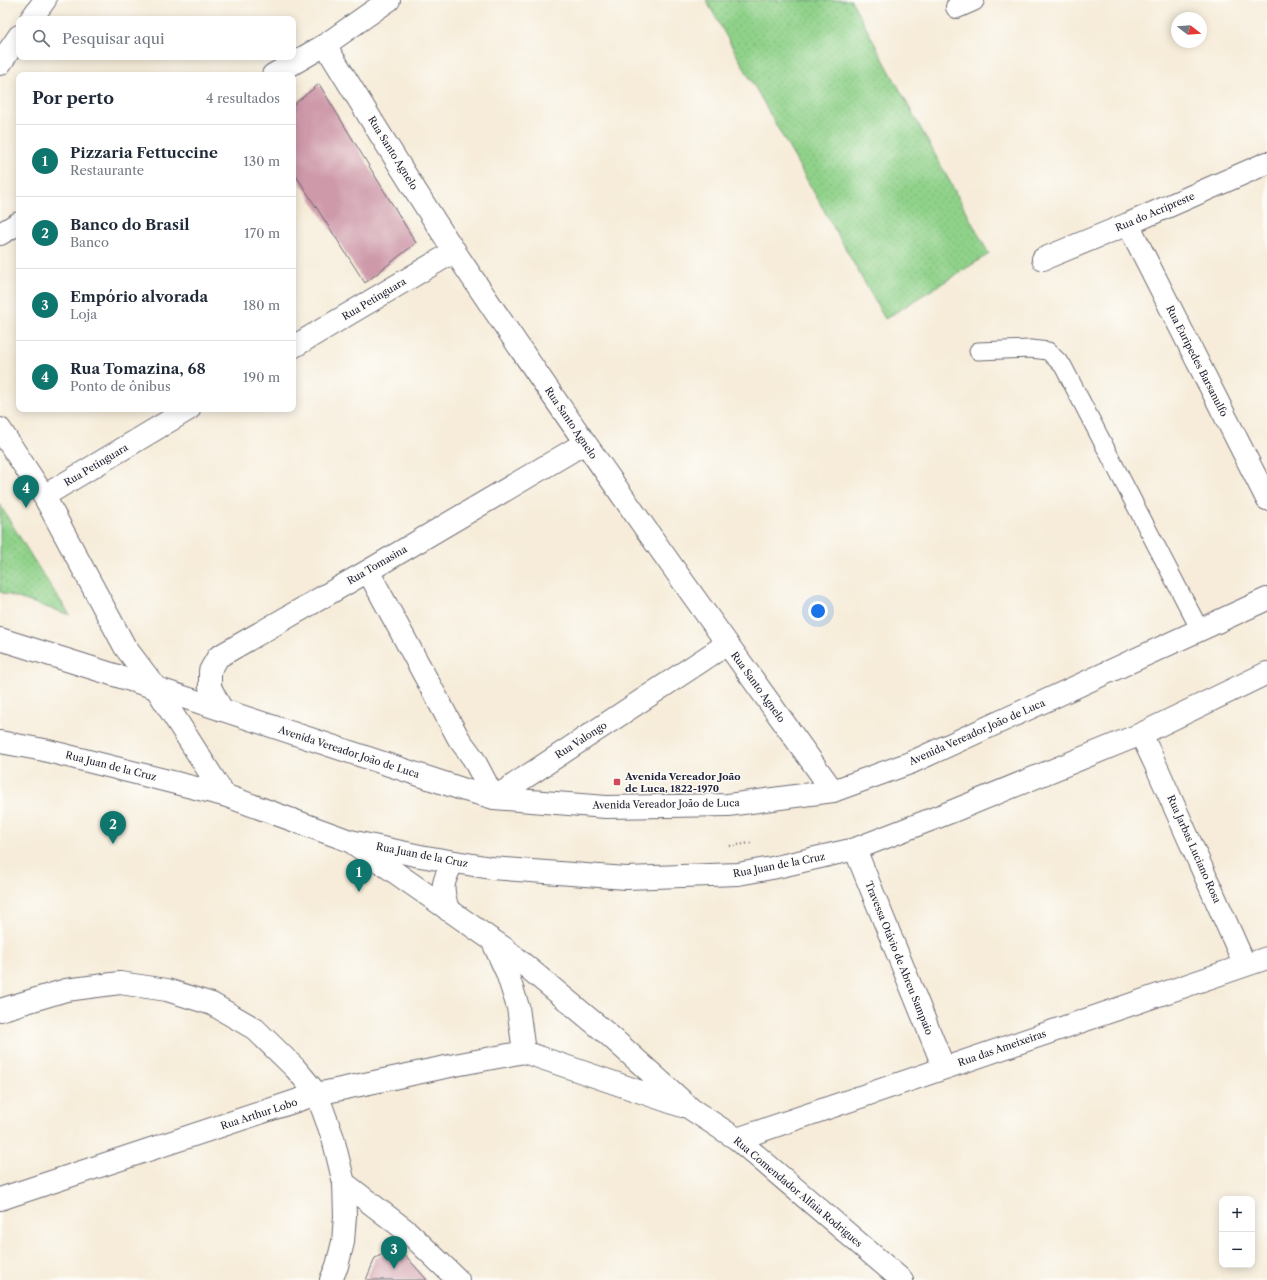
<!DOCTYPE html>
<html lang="pt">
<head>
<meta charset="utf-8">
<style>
	:root { --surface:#fff; --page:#f2f2f3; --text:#1f2937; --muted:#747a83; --line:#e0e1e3; --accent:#0f766e }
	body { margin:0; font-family:"Libre Caslon Text",serif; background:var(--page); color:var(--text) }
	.controls { position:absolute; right:12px; bottom:12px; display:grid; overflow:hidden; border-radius:8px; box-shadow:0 2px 10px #0003 }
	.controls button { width:36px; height:36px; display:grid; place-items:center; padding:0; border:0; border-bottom:1px solid var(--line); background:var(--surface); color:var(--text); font:20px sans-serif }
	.compass { position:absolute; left:1171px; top:12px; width:36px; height:36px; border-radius:50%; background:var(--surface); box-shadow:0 2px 10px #0003; rotate:107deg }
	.you { position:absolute; left:818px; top:611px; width:14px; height:14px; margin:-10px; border:3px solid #fff; border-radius:50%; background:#1a73e8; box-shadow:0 0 0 6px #1a73e833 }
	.badge { display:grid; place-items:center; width:26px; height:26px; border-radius:50%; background:var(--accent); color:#fff; font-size:13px; font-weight:700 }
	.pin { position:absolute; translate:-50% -33px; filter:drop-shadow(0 1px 2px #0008) }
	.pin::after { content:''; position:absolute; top:21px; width:14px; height:12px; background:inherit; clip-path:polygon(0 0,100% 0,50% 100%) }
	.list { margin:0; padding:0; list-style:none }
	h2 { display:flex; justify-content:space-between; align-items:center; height:52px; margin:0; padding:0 16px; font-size:17px }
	h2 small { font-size:13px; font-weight:400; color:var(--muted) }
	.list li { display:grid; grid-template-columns:26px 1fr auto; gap:12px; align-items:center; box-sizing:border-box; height:72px; padding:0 16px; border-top:1px solid var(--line) }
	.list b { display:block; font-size:15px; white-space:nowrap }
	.list p { margin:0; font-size:13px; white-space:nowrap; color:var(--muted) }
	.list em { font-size:13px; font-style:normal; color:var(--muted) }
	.icon { flex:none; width:22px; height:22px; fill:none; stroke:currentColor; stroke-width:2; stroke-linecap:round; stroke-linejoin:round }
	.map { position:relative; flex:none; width:1267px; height:1280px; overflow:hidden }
	.search { position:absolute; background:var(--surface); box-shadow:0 2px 10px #0003; left:16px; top:16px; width:280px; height:44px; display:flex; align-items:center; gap:10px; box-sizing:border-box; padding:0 14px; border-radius:8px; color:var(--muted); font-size:15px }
	.panel { position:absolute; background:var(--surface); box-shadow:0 2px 10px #0003; left:16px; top:72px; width:280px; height:340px; border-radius:8px }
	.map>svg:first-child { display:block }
</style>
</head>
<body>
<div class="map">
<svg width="1267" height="1280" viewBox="0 0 1267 1280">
	<defs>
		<pattern id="grass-dots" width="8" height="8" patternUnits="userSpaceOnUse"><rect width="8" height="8" fill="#90d28a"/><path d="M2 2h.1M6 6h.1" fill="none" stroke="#7cb478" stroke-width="1.8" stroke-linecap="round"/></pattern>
	</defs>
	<rect width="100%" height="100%" fill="#fdfcf7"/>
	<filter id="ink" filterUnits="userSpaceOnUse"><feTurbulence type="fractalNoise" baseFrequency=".025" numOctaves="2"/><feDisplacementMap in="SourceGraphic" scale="8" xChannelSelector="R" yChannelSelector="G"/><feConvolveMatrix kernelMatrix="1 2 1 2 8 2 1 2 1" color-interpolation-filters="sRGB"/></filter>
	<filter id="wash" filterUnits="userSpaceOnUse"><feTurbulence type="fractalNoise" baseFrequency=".012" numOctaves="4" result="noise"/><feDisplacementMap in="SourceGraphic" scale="16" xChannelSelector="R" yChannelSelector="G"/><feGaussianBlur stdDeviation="0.9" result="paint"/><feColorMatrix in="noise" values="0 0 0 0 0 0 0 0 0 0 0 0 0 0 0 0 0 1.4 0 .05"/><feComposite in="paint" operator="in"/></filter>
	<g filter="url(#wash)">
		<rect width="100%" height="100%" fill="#f6ecd9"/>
		<path fill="url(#grass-dots)" stroke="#597a62" d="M706,0H851L989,254L885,319Z
			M0,505L40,570L70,615L0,592Z"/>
		<g id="blocks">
			<path fill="#ce99a9" d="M319,84L416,243L365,283L293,171V105Z
				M398,1247L427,1280H366L375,1258Z"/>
		</g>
	</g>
	<g filter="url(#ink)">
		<use href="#blocks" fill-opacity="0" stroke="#6c6972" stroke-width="1"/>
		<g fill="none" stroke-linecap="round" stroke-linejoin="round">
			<g stroke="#6c6972" stroke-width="19">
				<path id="lane" d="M978,351L1031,349L1048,351L1063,366L1200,630"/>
			</g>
			<g stroke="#6c6972" stroke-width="24">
				<path id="street" d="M957,7L973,0
					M325,45C368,114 410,184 455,252C577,435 705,613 833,791
					M1128,224L1267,499
					M1043,259L1128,224L1267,163
					M293,347L455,251
					M44,496L189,409
					M368,571L459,739L473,758L494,798L727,644
					M222,710L210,687V671L218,657L368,571L585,443
					M1141,734L1158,770L1245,965
					M855,849L944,1068
					M492,940L504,948L610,1036L691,1109L737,1139L902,1280
					M524,1052L682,1106
					M737,1139L1267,958
					M344,1183L408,1232L458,1280
					M0,1199L317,1094"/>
			</g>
			<g stroke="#6c6972" stroke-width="24">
				<path id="secondary" d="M31,19L45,0
					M0,64L19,36
					M273,75L325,45L389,0
					M0,234L19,223
					M0,429L44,496L125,647L156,688L224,795
					M448,910C441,886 442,883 453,862
					M0,1010L66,990L120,983L167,990L212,1004L255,1029L295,1068L317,1094L333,1138L344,1183L345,1216L343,1242L337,1266L331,1280
					M317,1094L455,1065L524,1052L518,1007L507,973L492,940L350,841"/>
			</g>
			<g stroke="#6c6972" stroke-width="24">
				<path id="primary" d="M0,639L156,688L465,790L494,798L606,807L728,805L833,791L910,763L1267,599
					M0,742L44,750L224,795L350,841L420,856L491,868L626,878L738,874L772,868L855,849L953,811L1141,734L1267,673"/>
			</g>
			<path stroke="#6c6972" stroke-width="2.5" stroke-dasharray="1 3" stroke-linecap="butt" d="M730,846L751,843"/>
			<use href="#lane" stroke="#fff" stroke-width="17"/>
			<use href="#street" stroke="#fff" stroke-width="22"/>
			<use href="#secondary" stroke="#fff" stroke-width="22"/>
			<use href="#primary" stroke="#fff" stroke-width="22"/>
		</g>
	</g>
	<rect fill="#d1495b" stroke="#fdfcf7" stroke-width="1.5" x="613" y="778" width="8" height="8" rx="2"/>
	<g text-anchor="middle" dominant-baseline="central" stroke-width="3" stroke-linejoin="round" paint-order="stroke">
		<g font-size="10" fill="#22223b" stroke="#fdfcf7">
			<text transform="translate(393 153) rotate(58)">Rua Santo Agnelo</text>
			<text transform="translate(1155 212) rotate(-23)">Rua do Acripreste</text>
			<text transform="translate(374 299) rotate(-31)">Rua Petinguara</text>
			<text transform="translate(1197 361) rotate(63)">Rua Euripedes Barsanulfo</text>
			<text transform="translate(571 423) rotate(56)">Rua Santo Agnelo</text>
			<text transform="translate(96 465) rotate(-31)">Rua Petinguara</text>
			<text transform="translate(377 565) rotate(-30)">Rua Tomasina</text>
			<text transform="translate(758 687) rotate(54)">Rua Santo Agnelo</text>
			<text transform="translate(977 732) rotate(-24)">Avenida Vereador João de Luca</text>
			<text transform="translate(581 740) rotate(-33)">Rua Valongo</text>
			<text transform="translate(349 752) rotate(18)">Avenida Vereador João de Luca</text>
			<text transform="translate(111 766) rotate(14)">Rua Juan de la Cruz</text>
			<text transform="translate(666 804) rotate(-1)">Avenida Vereador João de Luca</text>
			<text transform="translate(1194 849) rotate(66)">Rua Jarbas Luciano Rosa</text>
			<text transform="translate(422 855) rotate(11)">Rua Juan de la Cruz</text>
			<text transform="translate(779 865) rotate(-11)">Rua Juan de la Cruz</text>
			<text transform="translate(899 958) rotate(68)">Travessa Otávio de Abreu Sampaio</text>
			<text transform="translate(1002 1048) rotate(-19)">Rua das Ameixeiras</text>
			<text transform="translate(259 1114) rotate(-18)">Rua Arthur Lobo</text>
			<text transform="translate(798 1192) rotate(40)">Rua Comendador Alfaia Rodrigues</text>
		</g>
		<g font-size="10" font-weight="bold" fill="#22223b" stroke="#fdfcf7" text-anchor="start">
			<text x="625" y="776">Avenida Vereador João<tspan x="625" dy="12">de Luca, 1822-1970</tspan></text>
		</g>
	</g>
</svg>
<div class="controls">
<button>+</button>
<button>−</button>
</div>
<svg class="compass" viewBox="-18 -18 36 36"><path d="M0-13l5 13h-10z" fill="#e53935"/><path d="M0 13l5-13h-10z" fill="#747a83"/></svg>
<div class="you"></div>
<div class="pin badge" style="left:359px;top:892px">1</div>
<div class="pin badge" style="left:113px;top:844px">2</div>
<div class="pin badge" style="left:394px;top:1269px">3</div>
<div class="pin badge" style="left:26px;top:508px">4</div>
<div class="search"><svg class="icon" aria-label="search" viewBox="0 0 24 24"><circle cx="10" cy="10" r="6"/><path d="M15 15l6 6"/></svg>Pesquisar aqui</div>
<section class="panel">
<h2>Por perto<small>4 resultados</small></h2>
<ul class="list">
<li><span class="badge">1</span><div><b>Pizzaria Fettuccine</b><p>Restaurante</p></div><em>130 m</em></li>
<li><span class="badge">2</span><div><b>Banco do Brasil</b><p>Banco</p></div><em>170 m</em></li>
<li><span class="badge">3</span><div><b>Empório alvorada</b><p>Loja</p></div><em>180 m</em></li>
<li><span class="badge">4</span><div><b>Rua Tomazina, 68</b><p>Ponto de ônibus</p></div><em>190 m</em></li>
</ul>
</section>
</div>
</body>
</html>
